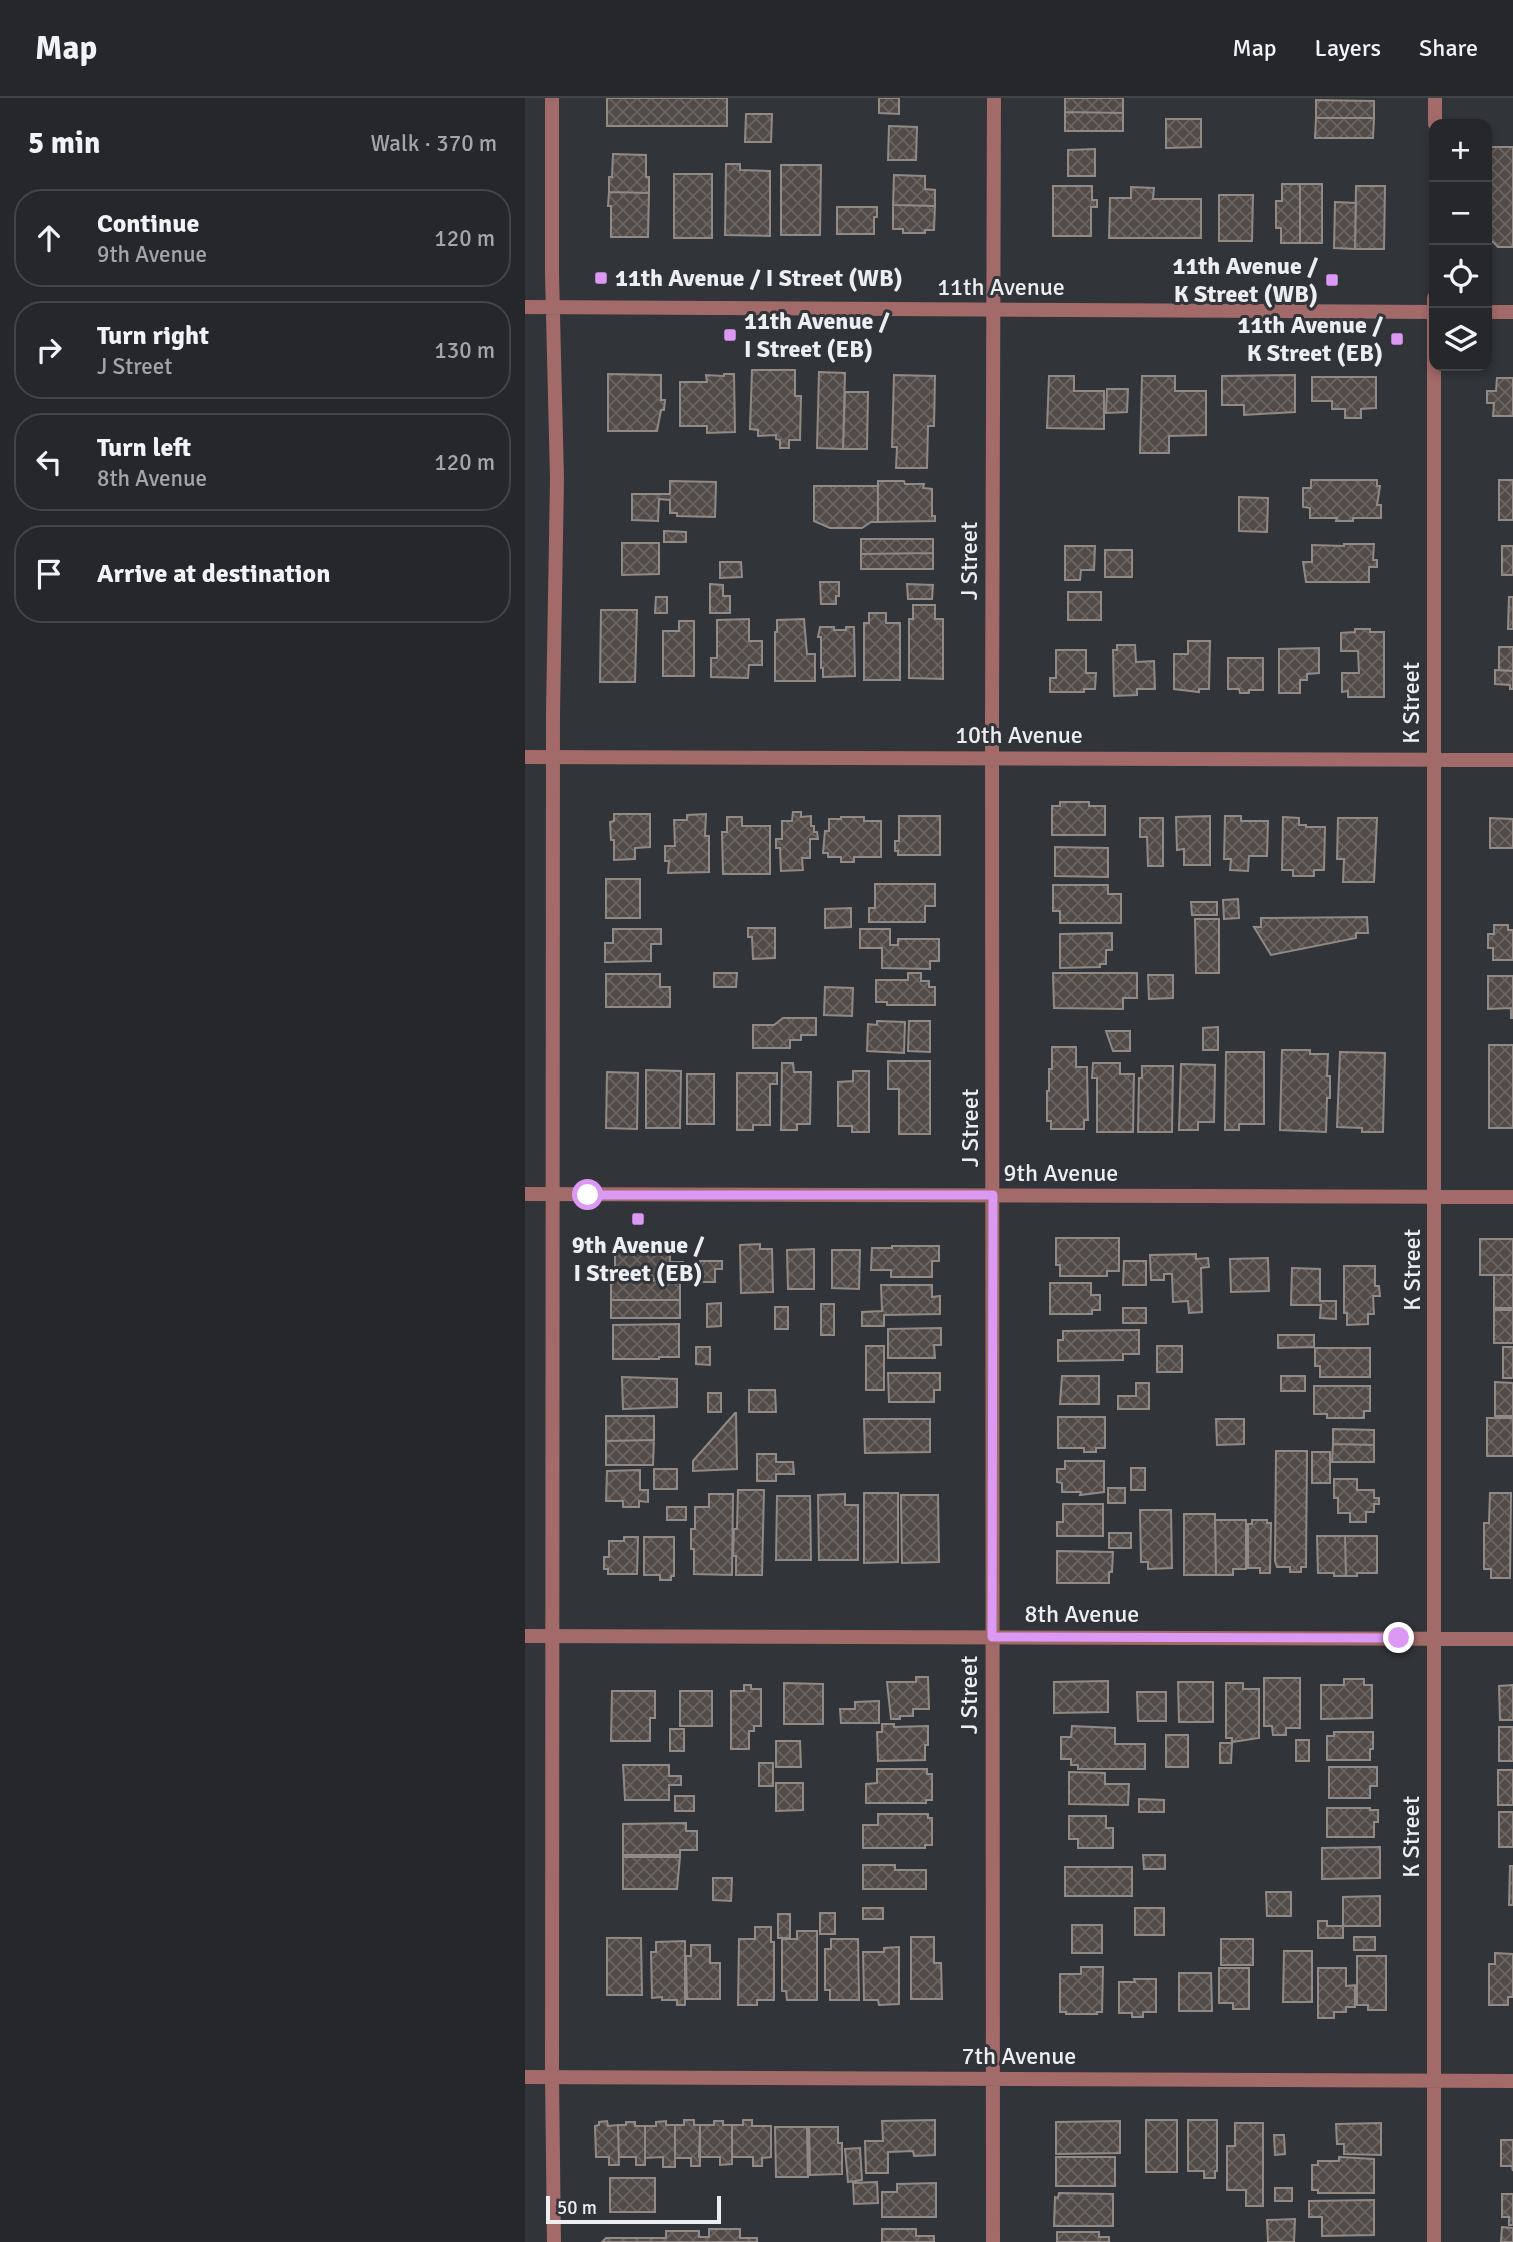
<!DOCTYPE html>
<html lang="en">
<head>
<meta charset="utf-8">
<style>
	:root { --surface:#25272b; --page:#2d2f33; --text:#f1f3f6; --muted:#a3a5a9; --line:#424447 }
	body { margin:0; font-family:Signika,sans-serif; background:var(--page); color:var(--text) }
	.controls { position:absolute; right:21px; top:21px; display:grid; overflow:hidden; border-radius:14px; box-shadow:0 4px 10px #0003 }
	.controls button { width:63px; height:63px; display:grid; place-items:center; padding:0; border:0; border-bottom:2px solid var(--line); background:var(--surface); color:var(--text); font:35px sans-serif }
	.scale { position:absolute; left:21px; bottom:18px; width:175px; box-sizing:border-box; padding-left:7px; border:4px solid #eceef1; border-top:0; font-size:19px; line-height:24px; white-space:nowrap; color:#eceef1; -webkit-text-stroke:5px #313439; paint-order:stroke }
	.stop { position:absolute; width:21px; height:21px; margin:-16px; border:5px solid #dc99f4; border-radius:50%; background:#fff }
	.stop.end { background:#dc99f4; border-color:#fff; box-shadow:0 2px 7px #0008 }
	.list { margin:0; padding:0; list-style:none }
	h2 { display:flex; justify-content:space-between; align-items:center; height:91px; margin:0; padding:0 28px; font-size:30px }
	h2 small { font-size:23px; font-weight:400; color:var(--muted) }
	.list li { display:grid; grid-template-columns:46px 1fr auto; gap:21px; align-items:center; box-sizing:border-box; height:98px; margin:0 14px 14px; padding:0 14px; border:2px solid var(--line); border-radius:28px }
	.list b { display:block; font-size:26px; white-space:nowrap }
	.list p { margin:0; font-size:23px; white-space:nowrap; color:var(--muted) }
	.list em { font-size:23px; font-style:normal; color:var(--muted) }
	.icon { flex:none; width:38px; height:38px; fill:none; stroke:currentColor; stroke-width:2; stroke-linecap:round; stroke-linejoin:round }
	.map { position:relative; flex:none; width:988px; height:2144px; overflow:hidden }
	header { display:flex; align-items:center; gap:42px; box-sizing:border-box; height:98px; padding:0 35px; background:var(--surface); border-bottom:2px solid var(--line) }
	header strong { font-size:33px }
	nav { display:flex; gap:38px; margin-inline-start:auto; font-size:24px }
	main { display:flex }
	aside { flex:1; background:var(--surface) }
	.map>svg:first-child { display:block }
</style>
</head>
<body>
<header>
<strong>Map</strong>
<nav><a>Map</a><a>Layers</a><a>Share</a></nav>
</header>
<main>
<aside>
<h2>5 min<small>Walk · 370 m</small></h2>
<ul class="list">
<li><svg class="icon" aria-label="ahead" viewBox="0 0 24 24"><path d="M12 20V5M6 11l6-6 6 6"/></svg><div><b>Continue</b><p>9th Avenue</p></div><em>120 m</em></li>
<li><svg class="icon" aria-label="right" viewBox="0 0 24 24"><path d="M7 20v-9h11M14 6l5 5-5 5"/></svg><div><b>Turn right</b><p>J Street</p></div><em>130 m</em></li>
<li><svg class="icon" aria-label="left" viewBox="0 0 24 24"><path d="M17 20v-9H6M10 6l-5 5 5 5"/></svg><div><b>Turn left</b><p>8th Avenue</p></div><em>120 m</em></li>
<li><svg class="icon" aria-label="arrive" viewBox="0 0 24 24"><path d="M6 21V4h12l-3 4 3 4H6"/></svg><div><b>Arrive at destination</b></div></li>
</ul>
</aside>
<div class="map">
<svg width="988" height="2144" viewBox="0 0 988 2144">
	<defs>
		<pattern id="building-cross-hatch" width="8" height="8" patternUnits="userSpaceOnUse" patternTransform="scale(1.75)"><rect width="8" height="8" fill="#514a47"/><path d="M0 0l8 8M0 8l8-8" fill="none" stroke="#6a6462"/></pattern>
	</defs>
	<rect width="100%" height="100%" fill="#313439"/>
	<path fill="url(#building-cross-hatch)" stroke="#918986" stroke-width="2" d="M82,0H202V28H82Z
		M354,0H374V16L354,15Z
		M540,0H598V15L540,14Z
		M791,2L849,3V20H791Z
		M540,14L598,15V33H540Z
		M221,16H247L246,44H220Z
		M791,20H849L848,40H790Z
		M641,21H676V49L641,50Z
		M364,28L392,29L391,62H363Z
		M965,49H988V149H973L968,144H962Z
		M570,51V78H543V52Z
		M88,56L121,57V79H124V95L84,94V79H87Z
		M201,66H215V72L245,73V138L200,137Z
		M256,67H296L295,137H256Z
		M149,76H187V140H149Z
		M369,77L400,78V91L410,92V108L368,107Z
		M757,86H775V145H756V130H751V103H757Z
		M775,86H797V145H775Z
		M528,88H567V102H572V109H566V138H528Z
		M831,88H860L859,151H830Z
		M606,89L629,90L628,101H676V140H584L585,100H606Z
		M84,94L124,95L123,139H86V108H83Z
		M694,97H728L727,143H694Z
		M810,104L831,105L830,151L809,150Z
		M368,107L410,108L409,132H400V135H378V131H368Z
		M312,109H352V119H349V136H312Z
		M227,272H270V298H276L275,342H264V350H255V342L251,341V337L233,338V332L225,331Z
		M294,274L320,275L318,351L292,350Z
		M83,276L136,277V302H140L139,312H136L132,333H83Z
		M199,276H209L210,334L182,335V328H155V284H182L181,277L199,278Z
		M369,277L410,278L409,328H403L402,370H371L372,349H367Z
		M770,277V314L719,317V307H697V278Z
		M524,278H549V293H579V331L522,330Z
		M617,278H650V293H681V337L644,338V355H615Z
		M787,279H851V310L836,311V320H820V311H807V303H787Z
		M972,280H988V318H968L969,305H962V293H971Z
		M582,291H603L602,314L581,315Z
		M320,294H343L342,351H318Z
		M786,382H852V388H855L852,407H856V420H828V423H811L812,420H785V410L778,409V390H786Z
		M974,382H988V422H974Z
		M145,383L191,384L190,419L152,418V415H145V402L134,401L133,423L107,422V396H145Z
		M353,383H379L380,386H399L398,390L407,391V418H410V423L353,424Z
		M289,388H353V424H346L337,430H305L289,423Z
		M714,399L743,400L742,434L714,433Z
		M139,433L161,434V444H139Z
		M336,441H408V455L336,456Z
		M97,445H134V476L97,477Z
		M819,446H849L848,462H852V469H844V484H781L778,464H787V447L819,448Z
		M540,448H570L569,472H556L555,482H540Z
		M977,448H988V477H977Z
		M580,452H607V479H580Z
		M408,455V471H336V456Z
		M195,464H216L217,479L195,480Z
		M295,484H314V498H311V506H296Z
		M185,486L198,487V498H205V515H185Z
		M382,486L408,487L407,501H383Z
		M543,494H576V522H543Z
		M131,499H142V515H130Z
		M984,499H988V531H983Z
		M388,507H410V521H418V581L384,580V521H388Z
		M76,512H112L110,584H75Z
		M344,515H361V525H375V582H339V525H344Z
		M224,521V543H237V567H224L223,580L186,579V560H192V522Z
		M279,521L282,556H290V583H250V534H252V522Z
		M154,523H169V578H138V533H154Z
		M295,529H309V532H321V529H329L330,578L298,579V570H296V539H293Z
		M830,531H845V534H859V599H823V593L817,594V575H834L833,553H816V535L830,534Z
		M663,543H685L684,591H674V594L649,591V556H663Z
		M592,547H610L611,564L629,563L630,591H612V597L589,598L588,552H592Z
		M974,549H988V573L974,572Z
		M794,550V575L782,576V582H775V595H754V551Z
		M531,552H561V575H571L570,591H559V594H525V580H531Z
		M703,560H738V592H724V595H715L714,591H703Z
		M970,572L988,573V591H985V587L970,586Z
		M535,704H564V708H580V737H527V708H535Z
		M268,714H276V719L286,718V728H289V734H292L293,741H285V760H277L278,772L256,773L255,750H251V741H257V723H267Z
		M89,716H125V749L110,750V761L89,762V742H86L85,724L89,723Z
		M181,716L180,738H184V774L143,775L144,763H140V748H150L149,722H162V717Z
		M374,718H415V757H373V753H370V743H374Z
		M685,718V767H659V751L652,752L651,719Z
		M700,718H716V723H743L742,758H724L723,773L705,772L706,761H699Z
		M202,719H217V728H245V776H198L197,734H202Z
		M316,719H339V723H356V759H329V764H316V759H303V755H298L300,733H304V721H316Z
		M758,719L774,720V727H781V729H800L799,772H789V778H768V772H757Z
		M615,720H638V768H623L622,739H615Z
		M813,720H852L849,784H818L819,761H812Z
		M965,720L988,721V750H965Z
		M530,749L583,750V779L530,778Z
		M81,781H115V820H81Z
		M350,786H410V808H400V824H344V810H350Z
		M528,787H583V796H596V825H535V813H528Z
		M713,801L714,820L699,821L698,802Z
		M666,804H692V817H667Z
		M326,810V829L300,830V811Z
		M842,819L843,835H831V840L746,857L729,829H736V820Z
		M670,821H694V875H671Z
		M969,827H983V832H988V862H968V850H963V836H969Z
		M223,830H250V860L228,861L227,839H223Z
		M88,831H136V846H126V863L80,864V845H88Z
		M335,831H365V847H373V841H414V863H405V871L357,870V850H335Z
		M587,835V852H581V866H575V869L535,870V836Z
		M189,875H212L211,889H189Z
		M383,875H396V883H404V889H410V907H362V904H351V882H383Z
		M528,875H612V900H598V911L529,910Z
		M81,876H135V889H145V909H81Z
		M623,877H648V900L624,901Z
		M963,878H988V920H986V910L963,911Z
		M300,889L328,890L327,918L299,917Z
		M258,920H291V937H276V942H265V950H228V927H249Z
		M352,923L380,924L379,955L342,953L343,926L352,927Z
		M384,923H405V954L383,953Z
		M693,929V952H678V930Z
		M581,933H605V953H588Z
		M964,947H988V1030H964Z
		M527,949H551V969H562L563,1022H559V1031H526V1023H522V993H524V971H527Z
		M757,952H785V956H803L802,978H805V1000H802L801,1034L755,1032Z
		M701,954H739V1026H714V1032H700Z
		M815,954L860,955L858,1034H837V1030L812,1029Z
		M363,963H405V1036H374V991H363Z
		M257,965H268L269,974H286L285,1026H272V1032H256Z
		M568,965H595V976H609L608,1034H572V980H567Z
		M656,966L690,967L689,1024H673V1032H654Z
		M617,968H648L647,1034H613L614,980H617Z
		M121,972L156,973L155,1030H121Z
		M328,973H344V1034H327V1028H313V984L328,983Z
		M82,974L113,975L112,1031L81,1030Z
		M212,975H252V986H245V1027H228V1032H212Z
		M162,976H189V1026H162Z
		M531,1140H594V1173H582V1178H535V1167H531Z
		M955,1141H988V1177H955Z
		M235,1146V1151H247L248,1194L216,1195L215,1147Z
		M367,1148H414V1163H407V1179H366V1172H346L347,1150H367Z
		M90,1149H145V1164H158V1180L90,1182Z
		M289,1151V1191H263L262,1152Z
		M307,1152H335L334,1191L307,1190Z
		M671,1156V1161L683,1160L684,1169L676,1170L677,1214L664,1215L663,1203L648,1204L647,1176H639V1182H626L625,1157Z
		M743,1160L744,1193L706,1194L705,1161Z
		M175,1163H197V1171H190V1184H175Z
		M599,1163H621V1187H598Z
		M819,1168H850V1188H854L855,1198H848L849,1216H843V1226L822,1227V1215H819Z
		M767,1170L795,1171V1203H811V1221L795,1220L796,1207H766Z
		M969,1177H988V1210H969Z
		M86,1182L155,1183V1202H86Z
		M525,1185H566V1197H575V1212H567V1216H525Z
		M356,1187H407V1199L415,1198V1216L359,1217V1228H337V1214L357,1213Z
		M86,1202H155V1220H86Z
		M196,1205V1228L182,1229V1206Z
		M296,1206H309V1237H296Z
		M250,1209H263V1231H250Z
		M598,1210H621V1225H598Z
		M969,1212H988V1245H969Z
		M154,1226V1259H134V1261H88V1227Z
		M416,1230V1247H409L410,1260H363V1231Z
		M614,1232V1256H598V1262L533,1263V1242H538V1233Z
		M753,1237H789V1249L753,1250Z
		M341,1248H359V1292H341Z
		M632,1248H657V1274H632Z
		M171,1249H185V1267L171,1266Z
		M978,1249H988V1280H978Z
		M790,1250H845V1279H795V1268H790Z
		M363,1275H415V1292H409V1304H364Z
		M537,1278H574V1306H535Z
		M756,1278H780V1293H756Z
		M97,1279L152,1281V1309L98,1311Z
		M970,1284L988,1285V1318H970Z
		M611,1285H624V1311H593V1298H611Z
		M789,1288H845V1313H839V1320H802V1316H789Z
		M224,1292H250L251,1314H224Z
		M183,1295H196V1314H183Z
		M210,1315H211L212,1371L168,1373V1363Z
		M81,1318H129V1342L81,1343Z
		M533,1319H580V1350H571V1354H559V1350H533Z
		M962,1320H988V1358H962Z
		M339,1321H405V1354L340,1355Z
		M691,1321H719V1346L692,1347Z
		M808,1331L849,1332V1347L808,1346Z
		M129,1342L128,1367H81V1343Z
		M808,1346L849,1347V1364H807Z
		M751,1353H782L781,1469H776V1474H765V1469H752L750,1463Z
		M787,1354H805V1385H787Z
		M232,1356H251V1364H268L269,1376H251V1383H232Z
		M540,1363H579V1394L555,1397L556,1394H537V1385L532,1384V1371H540Z
		M606,1370H620V1392H606Z
		M129,1371H152V1391H129Z
		M115,1372V1392H123V1404L114,1403V1409H98V1403H81L82,1373Z
		M809,1381H832V1392H849V1400H854V1406H849V1414H841V1424H825V1415H813V1400H809Z
		M583,1390H600V1405H583Z
		M213,1392H239L237,1477H211V1458H208L209,1431H212Z
		M339,1395H373V1464L339,1465Z
		M965,1395H986L985,1480H966V1471H959V1425H964Z
		M184,1396H208L207,1477L169,1476V1451H166V1431H170V1409H184Z
		M320,1396V1407H333V1462H294L293,1397Z
		M376,1397H413L414,1464L377,1465Z
		M252,1398H285L286,1462H251Z
		M538,1406H578V1438H532V1424H538Z
		M142,1409H161V1422H142Z
		M615,1412H646L647,1470L623,1471V1464H616Z
		M659,1416H690L691,1477H659Z
		M690,1422H721V1471H708V1477H691Z
		M727,1422H742V1425H746L745,1475H735V1470H723V1426H727Z
		M584,1435H606V1450H584Z
		M792,1438H820L821,1478H809V1475H793Z
		M820,1438H852V1475H832V1478H821Z
		M99,1439H113L112,1476H83V1471H79V1459H84V1443H99Z
		M119,1439H149V1478H146V1482H135V1477H119Z
		M532,1453L588,1454L587,1474H584V1485H532Z
		M391,1579H403L404,1611H388V1618H375V1621H366L362,1584H391Z
		M739,1580H775V1630H761V1637H748L747,1628H739Z
		M819,1581H839V1587H847V1620L796,1621V1587H819Z
		M583,1583V1614L529,1615V1584Z
		M653,1584H688V1624H654Z
		M259,1585L298,1586V1626H259Z
		M701,1585H718V1591H734V1640L707,1644V1640H701Z
		M219,1587H226V1591H236V1628H229V1633H224V1651H206V1593H219Z
		M988,1587V1622H975L974,1588Z
		M87,1593H130V1620H125V1643H86Z
		M155,1593H187V1628H155Z
		M612,1594H641V1623H613Z
		M354,1603V1625H316L315,1611H330V1604Z
		M357,1626H369V1629L403,1628V1647H400V1662L353,1663L352,1634H357Z
		M547,1628L590,1630V1646H620V1671H553V1667H546V1661H536V1639H546Z
		M974,1629H988V1663H974Z
		M145,1631H159V1653H145Z
		M809,1634H848V1651H845V1662H802V1638H809Z
		M641,1637H663V1669H641Z
		M771,1642H784V1663H771Z
		M251,1643H275L276,1669H251Z
		M695,1645H707L706,1665H695Z
		M234,1665H248V1688H234Z
		M98,1667H144V1678H156V1687H144V1702H100Z
		M804,1669H852V1688H845V1700H804Z
		M352,1671H402V1676H407V1702H401V1705H341V1686L352,1685Z
		M973,1672H988V1707H973Z
		M544,1674L580,1675V1686H604L603,1707L544,1706Z
		M251,1685H278V1712L251,1713Z
		M150,1698H169V1713H150Z
		M614,1701L639,1702V1714H614Z
		M802,1710H845V1712H853V1724H849V1739H802Z
		M974,1714H988V1749H974Z
		M353,1716H403V1720H407V1747H400V1750H338V1727H353Z
		M544,1718H581V1730H588V1750H553V1741H544Z
		M161,1725V1733H172V1752H155V1757H98V1726Z
		M855,1749V1780L797,1781V1750Z
		M618,1757H640V1771H619Z
		M98,1759H155L152,1791H98Z
		M338,1767H370V1772H401V1791H338Z
		M985,1768H988V1807H984Z
		M540,1769H607V1798H540Z
		M188,1780H207L206,1803L188,1802Z
		M741,1794H766V1818H742Z
		M855,1798V1828H818V1799Z
		M338,1810H358V1821H338Z
		M610,1810H639V1837H610Z
		M295,1815H310V1836H295Z
		M253,1816H265V1840H253Z
		M793,1823H802V1828H818V1840H793Z
		M547,1827H577V1855H547Z
		M230,1829H246V1844H249V1902H232V1907H213L214,1841H230Z
		M272,1833H292V1902H262L261,1893H257V1841H272Z
		M386,1839H409V1865H416L417,1901H386Z
		M829,1839H850V1852H829Z
		M82,1840H116L117,1897H82Z
		M306,1841H333L334,1902H305V1892H300V1851H306Z
		M696,1841H728V1867H696Z
		M160,1843V1907H152V1902H137V1899L127,1900L126,1854H131V1844Z
		M166,1847H185V1865H195V1901H162L161,1858H166Z
		M374,1849V1906L354,1907L353,1902H339L338,1854H359V1850Z
		M759,1853H787V1904H758Z
		M970,1855L988,1856V1899H983V1907H964V1866H970Z
		M832,1858H861V1912H843V1907H832Z
		M556,1869H578L577,1914H572V1916H541V1914H535V1876H556Z
		M694,1870H724V1911H708V1905H694Z
		M793,1870H821V1888L830,1887V1909H821V1914H809V1920H793Z
		M654,1875H686L687,1913H654Z
		M609,1881H631V1914H618V1919H607V1915H594V1884H610Z
		M159,2022H169V2027H175V2068H166V2060H150V2027H159Z
		M218,2022H227V2028H246V2059L237,2060V2068H228V2059H207V2027H218Z
		M410,2022V2057L389,2058L388,2053L363,2054V2075H341L340,2043H358L357,2023Z
		M621,2022H652V2074H621Z
		M663,2022H692V2073H690V2080H679V2073H663Z
		M82,2023L83,2028L93,2027L94,2067H84V2059H71L70,2028L74,2027V2024Z
		M141,2023V2027H150V2069H138V2059L120,2060V2028H131V2024Z
		M189,2023H198V2027H207V2066L195,2067V2059H174L175,2027H189Z
		M595,2023V2055L531,2056V2024Z
		M101,2024H110V2028H120V2067H111V2059H94L93,2027H101Z
		M710,2025H738V2108H721V2092H702V2048H710Z
		M856,2025V2057L819,2056V2046H812L811,2026Z
		M250,2029H282L283,2079H251Z
		M284,2029H313V2045H317V2076L285,2077Z
		M749,2037H759L760,2056L750,2057Z
		M976,2042H988V2073L987,2068H976Z
		M335,2050L337,2082L323,2084L320,2051Z
		M531,2059H590V2088H531Z
		M814,2059L849,2061V2095H793V2092H787V2067H793V2063H814Z
		M85,2080H130V2114H85Z
		M352,2084L353,2105L329,2106L328,2085Z
		M411,2085V2119H357V2094H372V2086Z
		M750,2090H767V2103H750Z
		M534,2095L588,2096V2128H529L530,2099L533,2100Z
		M977,2096H988V2127H984V2119H977Z
		M849,2102V2137L797,2138V2119H784V2103Z
		M770,2121L769,2144H743L742,2122Z
		M977,2129L988,2130V2144H976Z
		M184,2131H215V2140H232V2144H77L81,2140H141V2133H174V2139H184Z
		M357,2131H391V2138H409V2144H357Z
		M532,2134H574V2139H584V2144H532Z"/>
	<g fill="none" stroke-linecap="round" stroke-linejoin="round">
		<path stroke="#a26a68" stroke-width="14" d="M910,26V0
			M0,659L988,662
			M0,1096L988,1099
			M0,1538L988,1541
			M0,1979L988,1983
			M468,2144L467,624L469,0
			M909,2144V200"/>
		<path stroke="#a26a68" stroke-width="14" d="M27,0V175L32,381L28,616L27,1979L29,2144
			M0,209L909,214
			M962,214H988"/>
	</g>
	<g fill="none" stroke-linecap="round" stroke-linejoin="round">
		<path stroke="#dc99f4" stroke-width="9" d="M63,1097H468L467,1539L874,1540"/>
	</g>
	<g fill="#dc99f4" stroke="#313439" stroke-width="2.5">
		<rect x="69" y="173" width="14" height="14" rx="3.5"/>
		<rect x="800" y="175" width="14" height="14" rx="3.5"/>
		<rect x="198" y="230" width="14" height="14" rx="3.5"/>
		<rect x="865" y="234" width="14" height="14" rx="3.5"/>
		<rect x="106" y="1114" width="14" height="14" rx="3.5"/>
	</g>
	<g text-anchor="middle" dominant-baseline="central" stroke-width="6" stroke-linejoin="round" paint-order="stroke">
		<g font-size="24" font-weight="bold" fill="#eceef1" stroke="#313439" text-anchor="end">
			<text x="793" y="168">11th Avenue /<tspan x="793" dy="28">K Street (WB)</tspan></text>
			<text x="90" y="180" text-anchor="start">11th Avenue / I Street (WB)</text>
			<text x="219" y="223" text-anchor="start">11th Avenue /<tspan x="219" dy="28">I Street (EB)</tspan></text>
			<text x="858" y="227">11th Avenue /<tspan x="858" dy="28">K Street (EB)</tspan></text>
			<text x="113" y="1147" text-anchor="middle">9th Avenue /<tspan x="113" dy="28">I Street (EB)</tspan></text>
		</g>
		<g font-size="24" fill="#eceef1" stroke="#313439">
			<text x="476" y="189">11th Avenue</text>
			<text transform="translate(444 463) rotate(-90)">J Street</text>
			<text transform="translate(886 605) rotate(-90)">K Street</text>
			<text x="494" y="637">10th Avenue</text>
			<text transform="translate(445 1030) rotate(-90)">J Street</text>
			<text x="536" y="1075">9th Avenue</text>
			<text transform="translate(887 1172) rotate(-90)">K Street</text>
			<text x="557" y="1516">8th Avenue</text>
			<text transform="translate(444 1597) rotate(-90)">J Street</text>
			<text transform="translate(886 1739) rotate(-90)">K Street</text>
			<text x="494" y="1958">7th Avenue</text>
		</g>
	</g>
</svg>
<div class="controls">
<button>+</button>
<button>−</button>
<button><svg class="icon" aria-label="locate" viewBox="0 0 24 24"><circle cx="12" cy="12" r="6"/><path d="M12 2v4M12 18v4M2 12h4M18 12h4"/></svg></button>
<button><svg class="icon" aria-label="layers" viewBox="0 0 24 24"><path d="M12 4l9 5-9 5-9-5zM3 14l9 5 9-5"/></svg></button>
</div>
<div class="scale">50 m</div>
<div class="stop" style="left:63px;top:1097px"></div>
<div class="stop end" style="left:874px;top:1540px"></div>
</div>
</main>
</body>
</html>
